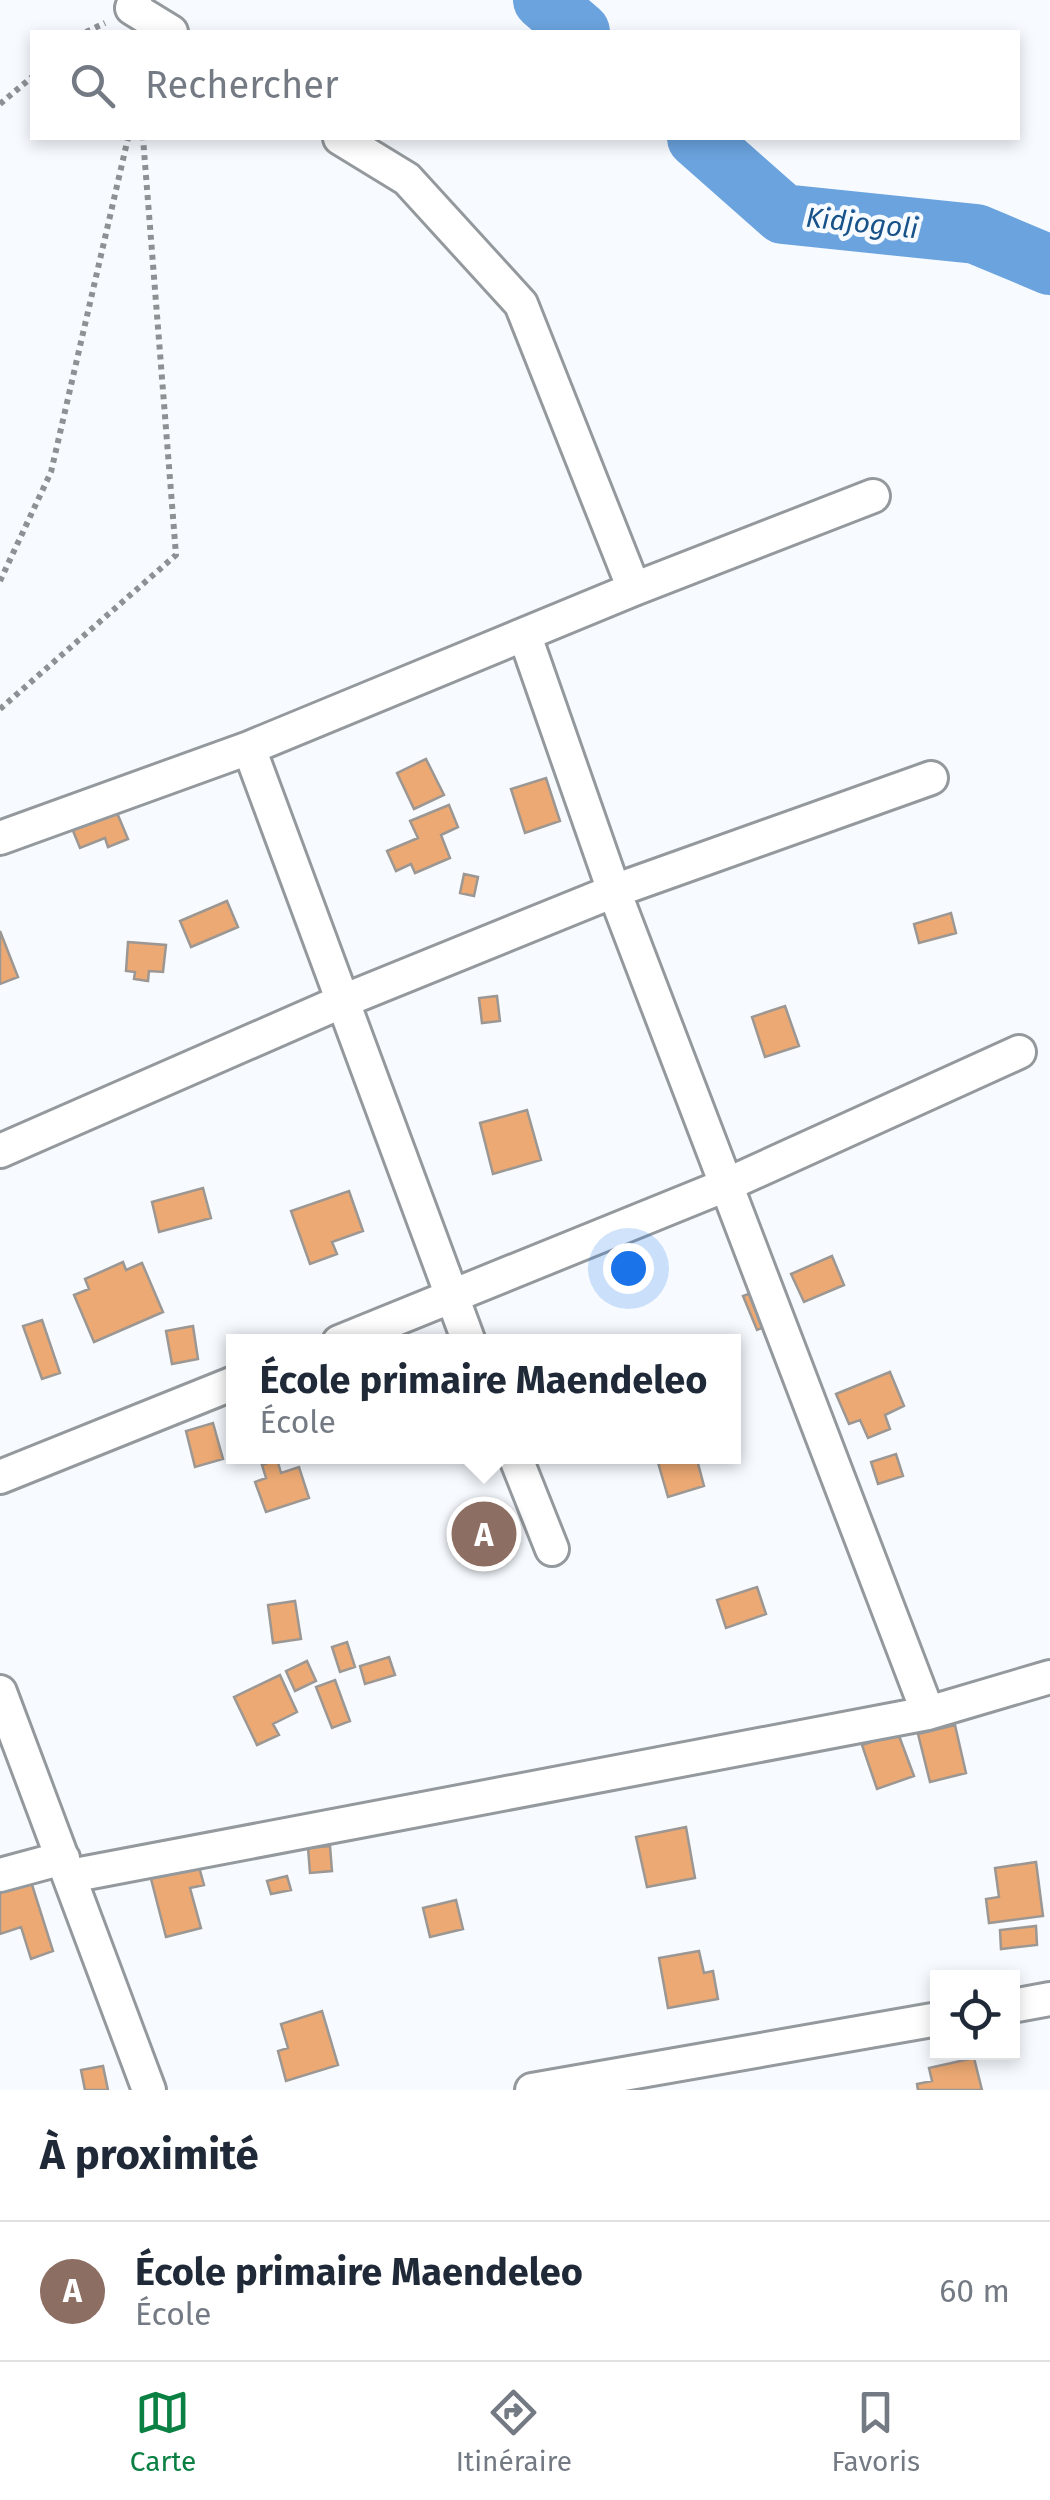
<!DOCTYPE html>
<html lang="fr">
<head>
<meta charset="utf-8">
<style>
	:root { --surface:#fff; --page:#f6f6f7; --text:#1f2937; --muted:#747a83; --line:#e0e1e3; --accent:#0b8043 }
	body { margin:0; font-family:"Fira Sans",sans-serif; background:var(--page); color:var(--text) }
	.controls { position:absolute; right:30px; bottom:30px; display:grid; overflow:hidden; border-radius:0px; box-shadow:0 5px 15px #0003 }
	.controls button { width:90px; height:90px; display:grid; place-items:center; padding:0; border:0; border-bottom:2px solid var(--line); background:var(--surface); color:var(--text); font:50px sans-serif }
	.you { position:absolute; left:628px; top:1268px; width:35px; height:35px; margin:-25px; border:8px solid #fff; border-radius:50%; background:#1a73e8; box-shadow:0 0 0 15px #1a73e833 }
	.badge { display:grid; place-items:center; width:65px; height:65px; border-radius:50%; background:var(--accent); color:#fff; font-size:32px; font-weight:700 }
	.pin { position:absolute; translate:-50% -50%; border:5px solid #fff; box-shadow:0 2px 10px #0006 }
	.popup { position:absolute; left:226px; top:1334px; width:515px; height:130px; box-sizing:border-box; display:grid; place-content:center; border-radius:0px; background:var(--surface); filter:drop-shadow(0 2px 8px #0005); font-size:32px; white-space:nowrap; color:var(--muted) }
	.popup b { font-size:38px; color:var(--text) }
	.popup::after { content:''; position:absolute; left:50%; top:100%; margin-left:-20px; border:20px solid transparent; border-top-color:var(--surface) }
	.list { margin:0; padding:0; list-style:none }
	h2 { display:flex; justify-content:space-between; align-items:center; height:130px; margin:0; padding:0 40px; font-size:42px }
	h2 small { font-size:32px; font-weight:400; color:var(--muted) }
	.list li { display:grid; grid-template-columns:65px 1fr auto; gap:30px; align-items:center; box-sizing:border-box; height:140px; padding:0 40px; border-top:2px solid var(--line) }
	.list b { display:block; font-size:38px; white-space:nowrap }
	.list p { margin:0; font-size:32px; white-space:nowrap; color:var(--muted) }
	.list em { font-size:32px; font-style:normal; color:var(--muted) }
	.icon { flex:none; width:55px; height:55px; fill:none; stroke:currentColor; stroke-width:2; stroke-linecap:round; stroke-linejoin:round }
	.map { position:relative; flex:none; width:1050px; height:2090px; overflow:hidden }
	.search { position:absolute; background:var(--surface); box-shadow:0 5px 15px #0003; left:30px; right:30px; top:30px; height:110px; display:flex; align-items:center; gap:25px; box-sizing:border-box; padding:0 35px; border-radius:0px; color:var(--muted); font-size:38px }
	.sheet { height:270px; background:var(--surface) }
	nav { display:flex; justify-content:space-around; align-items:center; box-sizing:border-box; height:140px; border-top:2px solid var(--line); background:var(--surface); font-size:28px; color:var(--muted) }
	nav a { display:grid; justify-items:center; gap:5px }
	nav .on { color:var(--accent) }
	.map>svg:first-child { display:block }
</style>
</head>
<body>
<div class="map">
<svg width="1050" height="2090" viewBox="0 0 1050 2090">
	<rect width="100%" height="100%" fill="#f7fbff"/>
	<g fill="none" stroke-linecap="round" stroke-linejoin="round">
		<path stroke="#6ba3de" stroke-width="60" d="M543,0L580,32
			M697,138L783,214L976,234L1050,265"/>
	</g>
	<path fill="#eca973" stroke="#9c9793" stroke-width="2.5" d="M426,759L444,795L414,809L397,773Z
		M546,778L560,821L525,833L511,789Z
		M449,805L458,827L441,835L450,858L415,873L411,864L396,871L387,851L418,838L410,821Z
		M115,808L128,839L108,847L105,838L80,848L71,826Z
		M464,874L478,877L474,896L460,893Z
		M227,901L238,927L191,947L180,921Z
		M951,913L956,933L919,943L914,924Z
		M0,931L18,977L0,984Z
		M128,942L166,945L163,972L149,971L148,981L134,979L135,972L126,971Z
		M497,996L500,1021L482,1023L479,998Z
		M785,1006L799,1046L765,1057L752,1017Z
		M527,1110L541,1160L493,1174L480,1123Z
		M203,1188L211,1218L159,1232L152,1202Z
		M349,1191L363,1231L332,1242L337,1254L310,1264L291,1211Z
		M832,1256L844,1285L804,1302L791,1274Z
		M123,1262L126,1270L142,1263L163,1312L94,1342L74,1295L89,1289L85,1279Z
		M759,1290L772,1324L757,1330L743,1296Z
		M42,1320L60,1373L42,1379L23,1326Z
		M193,1326L198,1359L172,1364L166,1331Z
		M890,1372L904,1406L885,1415L890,1429L868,1438L860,1420L849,1424L836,1394Z
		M213,1423L223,1459L195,1467L186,1431Z
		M896,1454L903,1476L878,1484L871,1462Z
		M664,1456H696L704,1486L668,1497L657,1459Z
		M277,1459L281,1473L299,1467L309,1498L266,1512L255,1482L266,1478L262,1465Z
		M757,1587L766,1614L726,1628L717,1600Z
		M295,1601L301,1639L273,1643L268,1605Z
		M347,1642L355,1667L340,1672L332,1647Z
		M389,1657L395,1675L365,1684L360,1666Z
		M307,1661L316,1681L295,1691L286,1671Z
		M280,1675L297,1712L273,1724L279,1735L257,1745L234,1697Z
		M335,1680L350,1721L332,1728L316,1687Z
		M955,1725L966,1773L930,1782L918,1734Z
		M898,1733L914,1776L877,1789L862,1745Z
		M686,1827L695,1878L647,1887L636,1837Z
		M330,1846L332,1871L310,1873L308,1848Z
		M1036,1862L1043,1916L989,1923L986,1899L999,1897L995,1868Z
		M198,1863L204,1885L190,1888L201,1928L166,1937L150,1875Z
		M27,1869L53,1951L31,1959L21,1927L0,1934V1878Z
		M287,1876L291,1890L271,1894L267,1881Z
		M456,1900L463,1929L430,1937L423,1908Z
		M1036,1926L1037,1945L1001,1949L1000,1930Z
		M699,1951L704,1973L713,1971L718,1999L668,2008L659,1958Z
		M322,2011L338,2065L286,2081L278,2051L288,2048L281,2024Z
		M974,2058L982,2090H918L917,2084L932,2081L929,2068Z
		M103,2066L108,2090H85L81,2070Z"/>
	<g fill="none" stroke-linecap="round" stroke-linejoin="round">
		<g stroke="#94999d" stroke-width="38">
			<path id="minor" d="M135,0L132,8L171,32
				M340,138L407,179L521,304L634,589
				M525,636L614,891L928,1713
				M249,748L469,1342
				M0,838L249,748L634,589L873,496
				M0,1151L343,1001L614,891L931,778
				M339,1342L726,1185L1019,1052
				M515,1456L552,1549
				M0,1477L234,1383
				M0,1692L149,2090
				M0,1875L63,1858
				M70,1876L928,1713L1050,1677
				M1012,2006L1050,1999
				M532,2090L938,2019"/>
		</g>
		<path stroke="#8e9194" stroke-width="6" stroke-dasharray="5 5" stroke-linecap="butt" d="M86,32L105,23
			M0,104L32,77
			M0,581L51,472L128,138
			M0,709L176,555L143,138"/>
		<use href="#minor" stroke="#fff" stroke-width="32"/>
	</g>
	<g text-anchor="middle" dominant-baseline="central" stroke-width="9" stroke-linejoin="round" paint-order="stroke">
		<g font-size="28" font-style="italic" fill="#185289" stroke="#f7fbff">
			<text transform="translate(862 223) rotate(6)">Kidjogoli</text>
		</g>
	</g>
</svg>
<div class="controls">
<button><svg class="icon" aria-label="locate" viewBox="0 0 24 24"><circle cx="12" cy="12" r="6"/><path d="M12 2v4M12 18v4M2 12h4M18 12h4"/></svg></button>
</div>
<div class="you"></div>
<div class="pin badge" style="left:484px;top:1534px;background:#8d6e63">A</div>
<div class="popup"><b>École primaire Maendeleo</b>École</div>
<div class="search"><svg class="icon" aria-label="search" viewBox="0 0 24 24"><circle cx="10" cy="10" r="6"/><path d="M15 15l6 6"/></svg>Rechercher</div>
</div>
<section class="sheet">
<h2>À proximité<small></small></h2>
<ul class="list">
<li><span class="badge" style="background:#8d6e63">A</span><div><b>École primaire Maendeleo</b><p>École</p></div><em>60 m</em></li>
</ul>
</section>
<nav>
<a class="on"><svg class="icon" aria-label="map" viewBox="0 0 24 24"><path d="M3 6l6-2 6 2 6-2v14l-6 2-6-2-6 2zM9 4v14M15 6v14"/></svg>Carte</a>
<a><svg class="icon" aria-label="directions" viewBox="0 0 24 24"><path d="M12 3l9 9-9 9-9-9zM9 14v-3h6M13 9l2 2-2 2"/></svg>Itinéraire</a>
<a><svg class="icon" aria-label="saved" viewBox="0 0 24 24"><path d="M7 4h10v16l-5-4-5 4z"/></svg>Favoris</a>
</nav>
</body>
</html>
